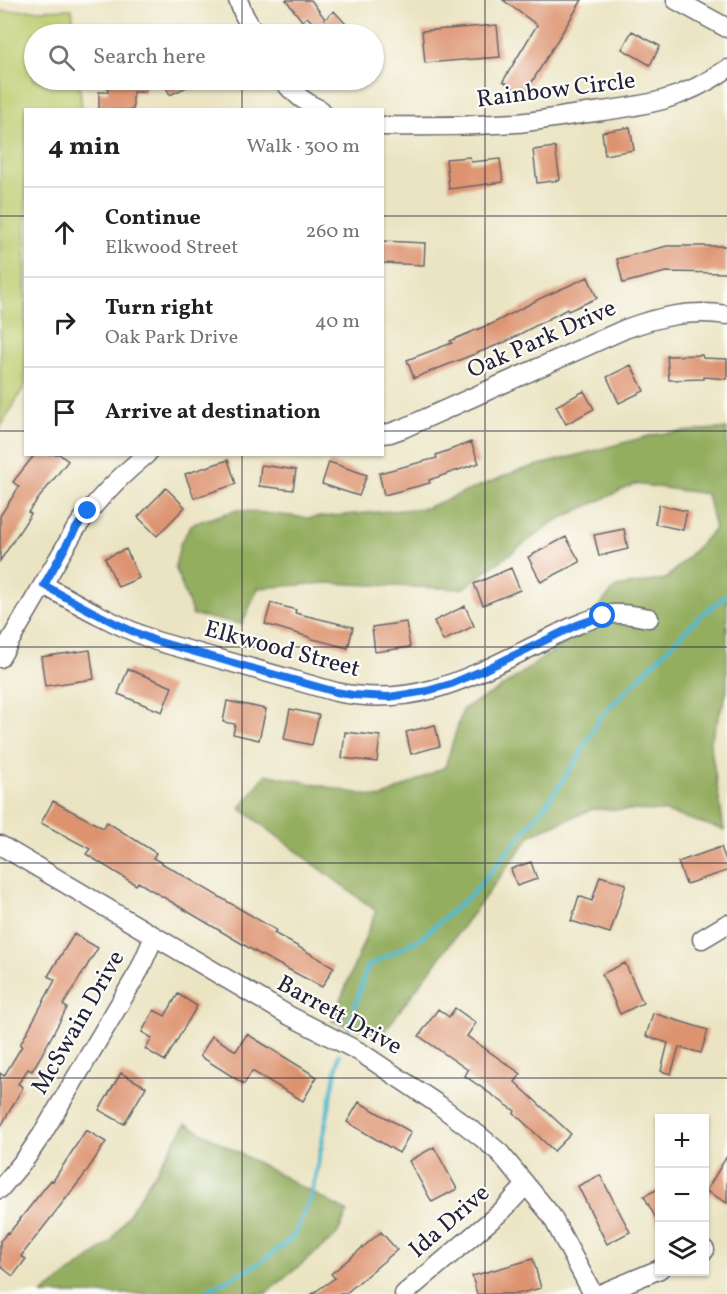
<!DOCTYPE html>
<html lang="en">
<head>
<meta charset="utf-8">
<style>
	:root { --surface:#fff; --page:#f2f2f2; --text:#202124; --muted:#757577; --line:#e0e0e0 }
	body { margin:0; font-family:Vollkorn,serif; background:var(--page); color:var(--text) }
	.controls { position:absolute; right:18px; bottom:18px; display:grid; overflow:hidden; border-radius:0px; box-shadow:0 2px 4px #0004 }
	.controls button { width:54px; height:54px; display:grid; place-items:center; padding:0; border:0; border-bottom:2px solid var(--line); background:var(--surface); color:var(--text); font:30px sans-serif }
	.stop { position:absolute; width:18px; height:18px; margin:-14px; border:4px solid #1a73e8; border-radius:50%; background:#fff }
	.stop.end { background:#1a73e8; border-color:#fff; box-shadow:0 2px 6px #0008 }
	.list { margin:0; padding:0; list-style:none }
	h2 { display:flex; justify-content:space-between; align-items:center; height:78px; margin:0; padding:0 24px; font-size:26px }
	h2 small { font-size:20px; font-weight:400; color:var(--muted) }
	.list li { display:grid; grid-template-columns:39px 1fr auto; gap:18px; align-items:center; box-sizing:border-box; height:90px; padding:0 24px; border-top:2px solid var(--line) }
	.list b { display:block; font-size:22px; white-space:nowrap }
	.list p { margin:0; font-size:20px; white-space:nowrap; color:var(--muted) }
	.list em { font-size:20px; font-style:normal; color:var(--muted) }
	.icon { flex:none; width:33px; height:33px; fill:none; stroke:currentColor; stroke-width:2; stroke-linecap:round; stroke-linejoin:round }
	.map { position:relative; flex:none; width:727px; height:1294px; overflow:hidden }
	.search { position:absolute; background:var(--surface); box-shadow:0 2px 4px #0004; left:24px; top:24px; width:360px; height:66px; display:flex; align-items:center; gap:15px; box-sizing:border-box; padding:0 21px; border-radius:33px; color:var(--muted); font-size:22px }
	.panel { position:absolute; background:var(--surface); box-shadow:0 2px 4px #0004; left:24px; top:108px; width:360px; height:348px; border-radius:0px }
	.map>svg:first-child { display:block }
</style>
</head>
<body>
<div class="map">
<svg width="727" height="1294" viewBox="0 0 727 1294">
	<rect width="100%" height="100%" fill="#fdfcf7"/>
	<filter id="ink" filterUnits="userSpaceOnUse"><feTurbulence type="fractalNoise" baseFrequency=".0167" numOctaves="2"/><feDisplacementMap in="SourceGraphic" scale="12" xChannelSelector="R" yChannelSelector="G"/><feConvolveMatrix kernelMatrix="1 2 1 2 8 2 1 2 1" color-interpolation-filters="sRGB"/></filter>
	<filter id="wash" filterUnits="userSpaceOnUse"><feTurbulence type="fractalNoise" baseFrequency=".008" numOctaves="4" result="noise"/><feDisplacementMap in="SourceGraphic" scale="24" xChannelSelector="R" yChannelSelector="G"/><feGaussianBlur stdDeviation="1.35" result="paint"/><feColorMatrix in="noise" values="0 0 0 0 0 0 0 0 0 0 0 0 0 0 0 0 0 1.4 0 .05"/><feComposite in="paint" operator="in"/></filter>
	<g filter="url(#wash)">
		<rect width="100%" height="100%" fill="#ebe4c3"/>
		<path fill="#bbca6c" stroke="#6e7654" stroke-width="1.5" d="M72,9L75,34H34V80H79L82,109L26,110L25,385L0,428V11Z"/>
		<path fill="#94ae60" stroke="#5b684e" stroke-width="1.5" d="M715,429H727V692L710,742L724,830L663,811L593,809L532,834L381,1036L332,1021L376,911L240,808L266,774L380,798L445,767L463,709L496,691L569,640L616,587L666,579L715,529L707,494L635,484L555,521L462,589L326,583L258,588L242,624L193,615L175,567L180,544L192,524L237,510L308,518L426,508L517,471L657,434Z
			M186,1124L348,1212L336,1236L265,1294H42L111,1242Z"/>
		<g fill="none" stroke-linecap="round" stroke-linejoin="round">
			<path stroke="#51bace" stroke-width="4.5" d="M348,1029L367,967L421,938L474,892L548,802L577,760L601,716L699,617L727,595
				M201,1294L263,1261L294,1236L312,1194L339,1055"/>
		</g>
		<g id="blocks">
			<path fill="#dd936f" d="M286,0H311L325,19L334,11L355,34H324L307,17L302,21Z
				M503,0H582L524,95L503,81L537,25Z
				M497,25L500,57L425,63L422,31Z
				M632,31L660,46L650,65L622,49Z
				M107,80H145V92H133V110H99V92H108Z
				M162,80H201L170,95Z
				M630,127L634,150L605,155L602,132Z
				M555,147L560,180L537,183L533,150Z
				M470,157L471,162L500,159L503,182L449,189L446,159Z
				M382,241L425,243L424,265L382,263Z
				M667,246H726V273L666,272L623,283L617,259Z
				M588,277L597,298L568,311L567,309L505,342L414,378L407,360L452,343L450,341L488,325V326L541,298Z
				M702,355L703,358L727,359V379L704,377V379L669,380L667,356Z
				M631,365L644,391L619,403L607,377Z
				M584,391L594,409L566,424L556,406Z
				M471,442L479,463L429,480L430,483L384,495L379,473L437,458L436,455Z
				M35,454H59L68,461L28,512L31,514L0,561V516L19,487L13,482Z
				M228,460L236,484L194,498L185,474Z
				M329,462L367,475L359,496L322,484Z
				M261,465L296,470L293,490L259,486Z
				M166,488L185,507L157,536L138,517Z
				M659,505L687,511L683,530L655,524Z
				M624,529L628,549L599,556L594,535Z
				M566,537L580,562L541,582L528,557Z
				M126,549L139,578L118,587L105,558Z
				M511,568L520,590L483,605L474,584Z
				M271,603L296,610L295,613L353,627L348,648L309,638V637L265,624Z
				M465,606L474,626L443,641L434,621Z
				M406,622L410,647L375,652L372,627Z
				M90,650L94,679L45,686L41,657Z
				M128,669L172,687L162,712L118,694Z
				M227,701L266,709L259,740L233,734L235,724L223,722Z
				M290,709L319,715L312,745L284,739Z
				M435,725L440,746L411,754L406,732Z
				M345,732L380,736L377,762L342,758Z
				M53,801L103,828L107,822L156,853L153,858L276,930L274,933L334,967L322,987L261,955L138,882L136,885L86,854L90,849L41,823Z
				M721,847L727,863V871L686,884L678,862Z
				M531,862L537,879L517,886L511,869Z
				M600,876L626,884L610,933L571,921L579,896L592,901Z
				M74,934L98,948L63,1005L67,1008L41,1056L32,1071L28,1069L18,1084L23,1087L0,1128V1073L4,1076L22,1046L20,1045L55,980L48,976Z
				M625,963L643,1003L620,1014L602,974Z
				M178,994L197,1006L165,1061L145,1049L152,1038L142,1032L154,1010L165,1016Z
				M455,1008L476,1023L467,1036L521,1074L515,1082L571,1134L554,1151L514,1113L515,1111L465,1076L468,1070L419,1036L438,1009L449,1017Z
				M653,1013L708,1030L701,1053L679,1047L671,1074L661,1071L668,1043L646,1036Z
				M247,1034L317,1077L303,1101L252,1071L244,1084L200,1056L212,1036L236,1051Z
				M121,1073L146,1087L124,1124L99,1110Z
				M359,1102L411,1132L399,1153L347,1122Z
				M86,1130L106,1142L82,1178L21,1256L26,1259L13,1276L0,1266V1241L8,1232L9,1233L51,1180L53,1181Z
				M434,1147L457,1189L432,1202L409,1161Z
				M727,1156V1203L706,1191Z
				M600,1175L630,1232L607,1244L578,1186Z
				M660,1188V1226L644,1196Z
				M381,1232L397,1250L345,1294H312L335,1278L331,1274Z
				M533,1259L541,1288L517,1294H477L472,1276Z"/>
		</g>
	</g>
	<g filter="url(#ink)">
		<use href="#blocks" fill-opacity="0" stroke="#68666b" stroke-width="1.5"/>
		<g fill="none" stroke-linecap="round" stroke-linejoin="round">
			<g stroke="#68666b" stroke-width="21">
				<path id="minor" d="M238,0L244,15L255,34
					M676,0L727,28
					M282,80C293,93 305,103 321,110
					M382,126C427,127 471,126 516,123C537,121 559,117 580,114C638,106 677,104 727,69
					M382,434L390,433L404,428L625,329C658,317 691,309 727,315
					M44,585C81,606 117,626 156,641L336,692C416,709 470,677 540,643C563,631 587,618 612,614C624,613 637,616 649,618
					M0,658L75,530C95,501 119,477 147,454
					M0,845L288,1015L360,1052L439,1105L481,1137L500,1153L551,1215L593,1294
					M702,939L727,924
					M0,1189L26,1158L43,1133L139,971L154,937
					M704,1251L705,1250
					M404,1294L503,1210L526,1185
					M600,1294L660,1269"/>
			</g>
			<use href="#minor" stroke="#fff" stroke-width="18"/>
		</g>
	</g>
	<g fill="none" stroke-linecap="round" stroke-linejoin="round" filter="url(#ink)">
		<path stroke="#1a73e8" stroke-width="8" d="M88,511L75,530L44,585C81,606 117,626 156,641L336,692L353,695L389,697L427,691L451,684L486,669L577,625L603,616"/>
	</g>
	<path fill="none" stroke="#22223b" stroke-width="1.5" stroke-opacity="0.55" d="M242,0V34M485,0V1294M242,80V110M0,216H26M382,216H727M0,431H26M382,431H727M242,454V1294M0,647H727M0,863H727M0,1078H727"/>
	<g text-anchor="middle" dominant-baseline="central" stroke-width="4.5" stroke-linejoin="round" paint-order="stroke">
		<g font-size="24" fill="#22223b" stroke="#fdfcf7">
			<text transform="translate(556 91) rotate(-7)">Rainbow Circle</text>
			<text transform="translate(542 340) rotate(-24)">Oak Park Drive</text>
			<text transform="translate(282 650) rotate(15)">Elkwood Street</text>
			<text transform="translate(339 1016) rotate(29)">Barrett Drive</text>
			<text transform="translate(79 1023) rotate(-60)">McSwain Drive</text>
			<text transform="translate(450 1222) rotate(-41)">Ida Drive</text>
		</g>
	</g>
</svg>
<div class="controls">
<button>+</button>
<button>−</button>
<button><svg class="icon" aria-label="layers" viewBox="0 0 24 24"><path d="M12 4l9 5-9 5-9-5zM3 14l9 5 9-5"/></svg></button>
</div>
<div class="stop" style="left:603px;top:616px"></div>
<div class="stop end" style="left:88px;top:511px"></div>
<div class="search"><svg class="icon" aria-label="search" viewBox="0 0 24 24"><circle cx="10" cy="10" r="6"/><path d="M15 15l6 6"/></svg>Search here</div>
<section class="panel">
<h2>4 min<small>Walk · 300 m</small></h2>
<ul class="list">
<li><svg class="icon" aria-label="ahead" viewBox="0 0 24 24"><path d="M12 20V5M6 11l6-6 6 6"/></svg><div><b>Continue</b><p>Elkwood Street</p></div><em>260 m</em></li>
<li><svg class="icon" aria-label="right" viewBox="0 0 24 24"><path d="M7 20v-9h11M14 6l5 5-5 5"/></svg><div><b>Turn right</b><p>Oak Park Drive</p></div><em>40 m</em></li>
<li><svg class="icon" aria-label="arrive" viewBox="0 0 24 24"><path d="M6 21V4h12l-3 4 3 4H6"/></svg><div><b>Arrive at destination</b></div></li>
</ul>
</section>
</div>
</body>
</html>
